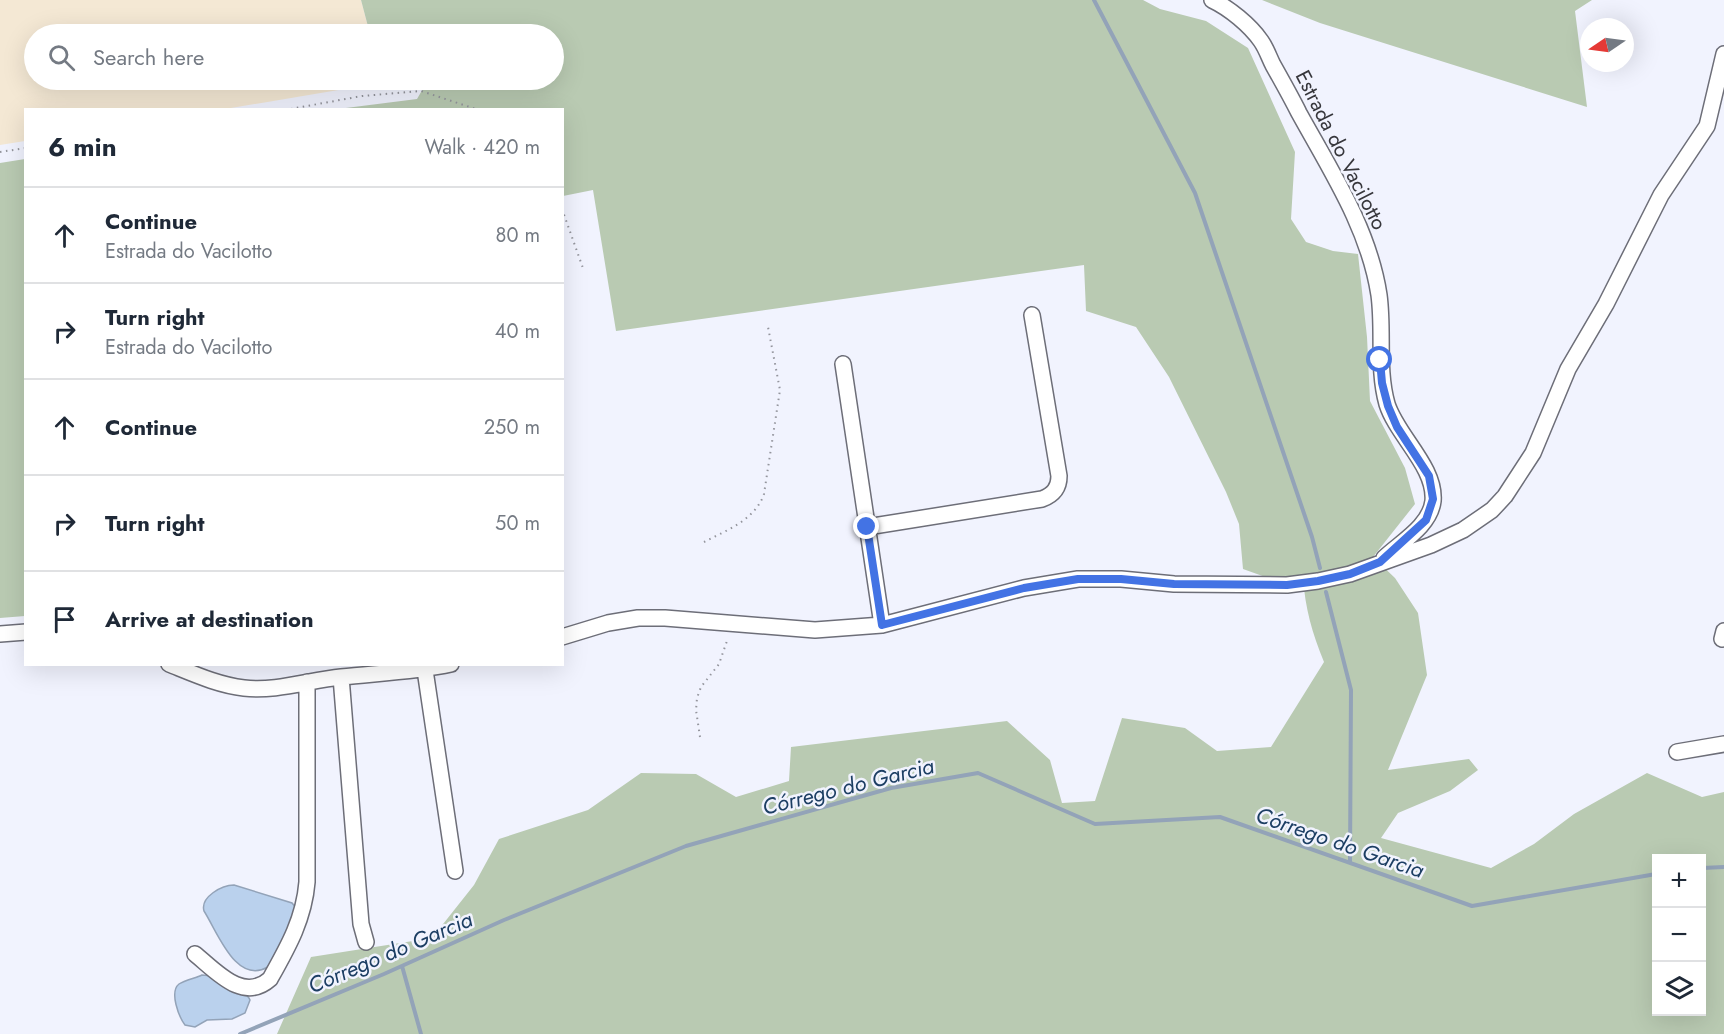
<!DOCTYPE html>
<html lang="en">
<head>
<meta charset="utf-8">
<style>
	:root { --surface:#fff; --page:#f6f6f7; --text:#1f2937; --muted:#747a83; --line:#e0e1e3 }
	body { margin:0; font-family:Jost,sans-serif; background:var(--page); color:var(--text) }
	.controls { position:absolute; right:18px; bottom:18px; display:grid; overflow:hidden; border-radius:0px; box-shadow:0 6px 24px #0002 }
	.controls button { width:54px; height:54px; display:grid; place-items:center; padding:0; border:0; border-bottom:2px solid var(--line); background:var(--surface); color:var(--text); font:30px sans-serif }
	.compass { position:absolute; left:1580px; top:18px; width:54px; height:54px; border-radius:50%; background:var(--surface); box-shadow:0 6px 24px #0002; rotate:257deg }
	.stop { position:absolute; width:18px; height:18px; margin:-14px; border:4px solid #4373e4; border-radius:50%; background:#fff }
	.stop.end { background:#4373e4; border-color:#fff; box-shadow:0 2px 6px #0008 }
	.list { margin:0; padding:0; list-style:none }
	h2 { display:flex; justify-content:space-between; align-items:center; height:78px; margin:0; padding:0 24px; font-size:26px }
	h2 small { font-size:20px; font-weight:400; color:var(--muted) }
	.list li { display:grid; grid-template-columns:39px 1fr auto; gap:18px; align-items:center; box-sizing:border-box; height:96px; padding:0 24px; border-top:2px solid var(--line) }
	.list b { display:block; font-size:22px; white-space:nowrap }
	.list p { margin:0; font-size:20px; white-space:nowrap; color:var(--muted) }
	.list em { font-size:20px; font-style:normal; color:var(--muted) }
	.icon { flex:none; width:33px; height:33px; fill:none; stroke:currentColor; stroke-width:2; stroke-linecap:round; stroke-linejoin:round }
	.map { position:relative; flex:none; width:1724px; height:1034px; overflow:hidden }
	.search { position:absolute; background:var(--surface); box-shadow:0 6px 24px #0002; left:24px; top:24px; width:540px; height:66px; display:flex; align-items:center; gap:15px; box-sizing:border-box; padding:0 21px; border-radius:33px; color:var(--muted); font-size:22px }
	.panel { position:absolute; background:var(--surface); box-shadow:0 6px 24px #0002; left:24px; top:108px; width:540px; height:558px; border-radius:0px }
	.map>svg:first-child { display:block }
</style>
</head>
<body>
<div class="map">
<svg width="1724" height="1034" viewBox="0 0 1724 1034">
	<rect width="100%" height="100%" fill="#f1f3fe"/>
	<path fill="#f4e8d4" d="M0,0H361L370,34H34V80H377L374,84L225,109L26,110L25,141L0,145Z"/>
	<path fill="#b9cab2" fill-rule="evenodd" d="M361,0H1143L1160,9L1206,21L1248,48L1295,152L1291,219L1306,242L1333,251L1358,254L1367,337L1370,401L1405,468L1415,504L1373,557L1395,578L1418,613L1427,675L1388,770L1469,759L1478,770L1450,791L1398,813L1381,838L1491,868L1534,844L1574,814L1647,773L1702,797L1724,792V1034H277L311,957L432,938L474,885L499,839L588,810L641,773L696,774L736,797L789,781L791,747L1007,721L1050,760L1062,803L1095,801L1122,718L1185,728L1217,751L1271,747L1324,662C1312,633 1305,608 1303,577L1271,579L1243,569L1239,524L1226,492L1169,377L1136,327L1086,311L1084,265L616,331L593,190L563,196L562,110L338,109L417,99L428,80H554V34H370ZM1656,858H1702V1012H1656Z
		M1262,0H1592L1575,11L1587,107L1320,23Z
		M25,159V616L0,618V163Z"/>
	<path fill="#bad1ed" stroke="#93a3b8" stroke-width="1.5" d="M234,885L292,903L297,909L288,938L268,967C236,985 218,933 204,911C200,897 222,885 234,885Z
		M202,975C214,975 246,990 250,1000L245,1013L232,1019L207,1020L195,1027L185,1025C179,1017 169,992 179,984C185,980 196,978 202,975Z"/>
	<g fill="none" stroke-linecap="round" stroke-linejoin="round">
		<path stroke="#93a3b8" stroke-width="4" d="M1094,0L1195,193L1312,537L1320,568
			M1326,592L1351,690L1350,863
			M1702,868L1724,867
			M402,966L421,1034
			M240,1034L384,974L504,920L686,846L891,788L978,773L1095,824L1220,817L1472,906L1656,874"/>
		<g stroke="#6d6e78" stroke-width="18">
			<path id="street" d="M1212,0C1229,8 1250,25 1261,41C1266,48 1269,57 1273,65C1282,81 1291,97 1299,113C1331,171 1369,229 1379,295C1384,332 1377,368 1387,404C1397,436 1436,467 1433,501C1430,526 1401,542 1384,558
				M843,364L882,625
				M867,527L1042,499C1053,495 1059,488 1059,476L1032,315
				M0,634L26,632
				M562,637L608,623L638,618H665L815,630L882,625L1024,588L1078,579H1121L1174,584L1287,585L1318,581L1350,574L1431,545L1463,530L1492,510L1505,496L1533,453L1568,369L1606,304L1661,195L1707,126L1724,54
				M1722,639L1724,631
				M169,664C194,674 218,685 244,688C275,692 310,680 341,677C378,673 414,672 451,664
				M425,670L455,871
				M341,677L361,924L366,942
				M1677,752L1724,744
				M195,954C216,971 243,1003 270,979C288,947 304,919 307,882V682"/>
		</g>
		<path stroke="#94959d" stroke-width="2" stroke-dasharray="1.5 4.5" stroke-linecap="butt" d="M285,110L362,96L421,91L479,110
			M0,152L26,148
			M562,209L584,271
			M704,542C727,530 755,520 764,494L780,390L768,327
			M700,737L696,710L697,698L701,687L719,664L728,638"/>
		<use href="#street" stroke="#fff" stroke-width="15"/>
	</g>
	<g fill="none" stroke-linecap="round" stroke-linejoin="round">
		<path stroke="#4373e4" stroke-width="8" d="M867,527L882,625L1024,588L1078,579H1121L1174,584L1287,585L1318,581L1350,574L1380,562L1426,520L1433,499L1429,476L1397,427L1388,406L1382,383L1380,360"/>
	</g>
	<g text-anchor="middle" dominant-baseline="central" stroke-width="5" stroke-linejoin="round" paint-order="stroke">
		<g font-size="21" fill="#37373c" stroke="#f1f3fe">
			<text transform="translate(1341 150) rotate(63)">Estrada do Vacilotto</text>
		</g>
		<g font-size="22" font-style="italic" fill="#1c3e63" stroke="#f1f3fe">
			<text transform="translate(848 786) rotate(-14)">Córrego do Garcia</text>
			<text transform="translate(1340 842) rotate(19)">Córrego do Garcia</text>
			<text transform="translate(390 952) rotate(-23)">Córrego do Garcia</text>
		</g>
	</g>
</svg>
<div class="controls">
<button>+</button>
<button>−</button>
<button><svg class="icon" aria-label="layers" viewBox="0 0 24 24"><path d="M12 4l9 5-9 5-9-5zM3 14l9 5 9-5"/></svg></button>
</div>
<svg class="compass" viewBox="-18 -18 36 36"><path d="M0-13l5 13h-10z" fill="#e53935"/><path d="M0 13l5-13h-10z" fill="#747a83"/></svg>
<div class="stop" style="left:1380px;top:360px"></div>
<div class="stop end" style="left:867px;top:527px"></div>
<div class="search"><svg class="icon" aria-label="search" viewBox="0 0 24 24"><circle cx="10" cy="10" r="6"/><path d="M15 15l6 6"/></svg>Search here</div>
<section class="panel">
<h2>6 min<small>Walk · 420 m</small></h2>
<ul class="list">
<li><svg class="icon" aria-label="ahead" viewBox="0 0 24 24"><path d="M12 20V5M6 11l6-6 6 6"/></svg><div><b>Continue</b><p>Estrada do Vacilotto</p></div><em>80 m</em></li>
<li><svg class="icon" aria-label="right" viewBox="0 0 24 24"><path d="M7 20v-9h11M14 6l5 5-5 5"/></svg><div><b>Turn right</b><p>Estrada do Vacilotto</p></div><em>40 m</em></li>
<li><svg class="icon" aria-label="ahead" viewBox="0 0 24 24"><path d="M12 20V5M6 11l6-6 6 6"/></svg><div><b>Continue</b></div><em>250 m</em></li>
<li><svg class="icon" aria-label="right" viewBox="0 0 24 24"><path d="M7 20v-9h11M14 6l5 5-5 5"/></svg><div><b>Turn right</b></div><em>50 m</em></li>
<li><svg class="icon" aria-label="arrive" viewBox="0 0 24 24"><path d="M6 21V4h12l-3 4 3 4H6"/></svg><div><b>Arrive at destination</b></div></li>
</ul>
</section>
</div>
</body>
</html>
